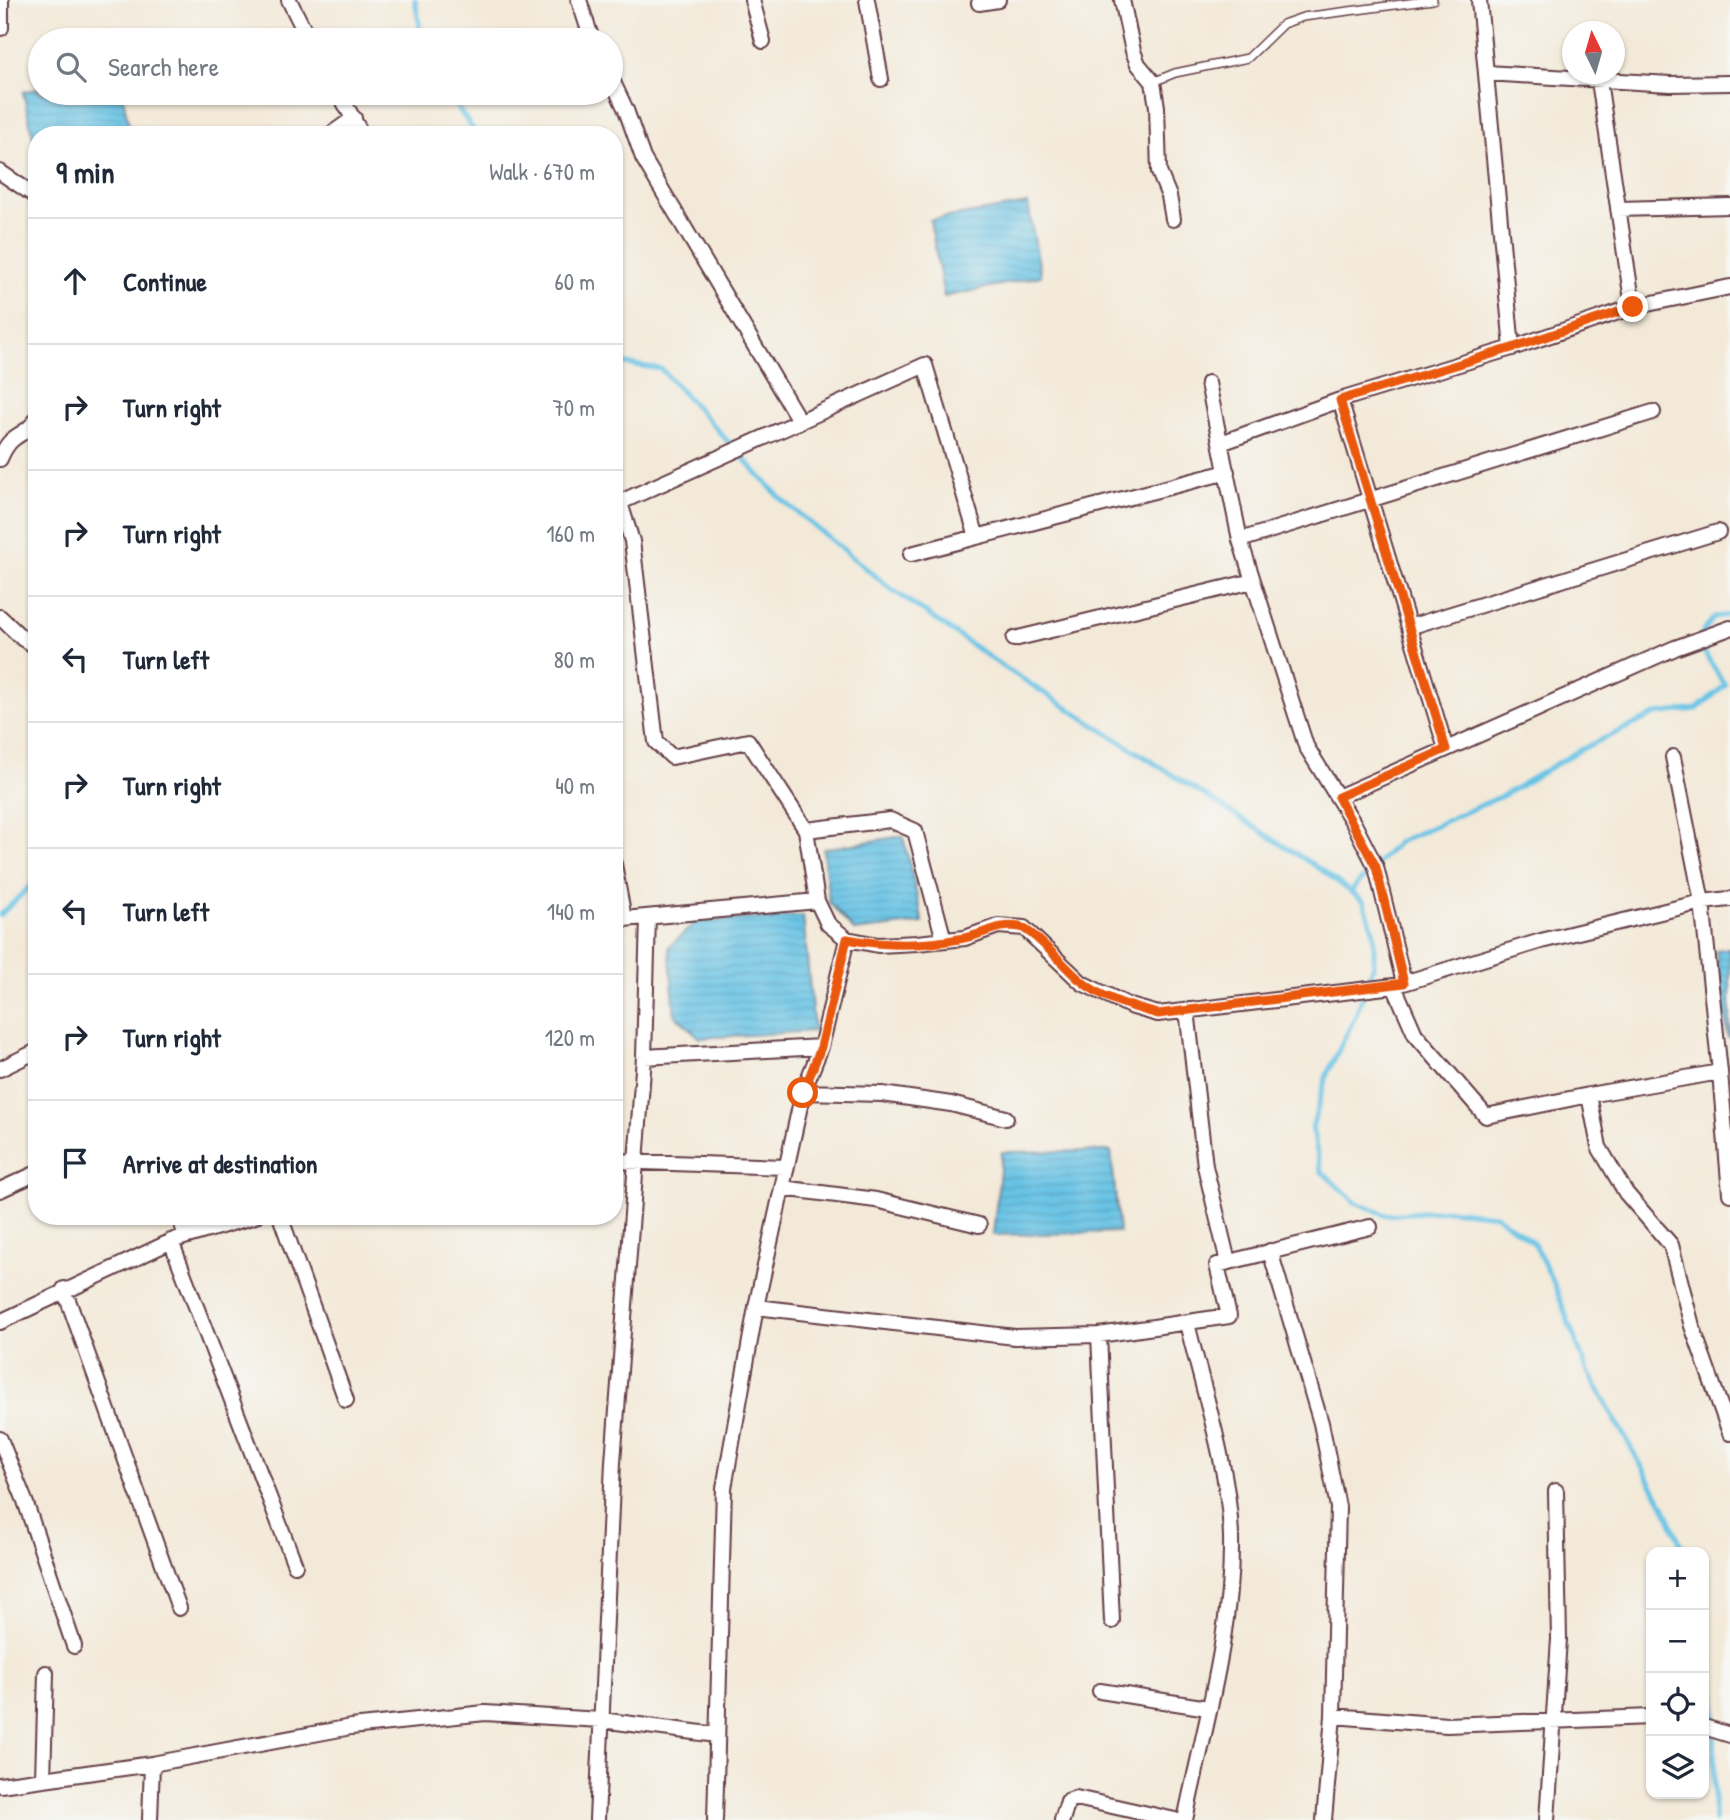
<!DOCTYPE html>
<html lang="en">
<head>
<meta charset="utf-8">
<style>
	:root { --surface:#fff; --page:#f6f6f7; --text:#1f2937; --muted:#747a83; --line:#e0e1e3 }
	body { margin:0; font-family:"Patrick Hand",sans-serif; background:var(--page); color:var(--text) }
	.controls { position:absolute; right:21px; bottom:21px; display:grid; overflow:hidden; border-radius:14px; box-shadow:0 2px 5px #0004 }
	.controls button { width:63px; height:63px; display:grid; place-items:center; padding:0; border:0; border-bottom:2px solid var(--line); background:var(--surface); color:var(--text); font:35px sans-serif }
	.compass { position:absolute; left:1562px; top:21px; width:63px; height:63px; border-radius:50%; background:var(--surface); box-shadow:0 2px 5px #0004; rotate:355deg }
	.stop { position:absolute; width:21px; height:21px; margin:-16px; border:5px solid #ea580c; border-radius:50%; background:#fff }
	.stop.end { background:#ea580c; border-color:#fff; box-shadow:0 2px 7px #0008 }
	.list { margin:0; padding:0; list-style:none }
	h2 { display:flex; justify-content:space-between; align-items:center; height:91px; margin:0; padding:0 28px; font-size:30px }
	h2 small { font-size:23px; font-weight:400; color:var(--muted) }
	.list li { display:grid; grid-template-columns:46px 1fr auto; gap:21px; align-items:center; box-sizing:border-box; height:126px; padding:0 28px; border-top:2px solid var(--line) }
	.list b { display:block; font-size:26px; white-space:nowrap }
	.list em { font-size:23px; font-style:normal; color:var(--muted) }
	.icon { flex:none; width:38px; height:38px; fill:none; stroke:currentColor; stroke-width:2; stroke-linecap:round; stroke-linejoin:round }
	.map { position:relative; flex:none; width:1730px; height:1820px; overflow:hidden }
	.search { position:absolute; background:var(--surface); box-shadow:0 2px 5px #0004; left:28px; top:28px; width:595px; height:77px; display:flex; align-items:center; gap:18px; box-sizing:border-box; padding:0 24px; border-radius:38px; color:var(--muted); font-size:26px }
	.panel { position:absolute; background:var(--surface); box-shadow:0 2px 5px #0004; left:28px; top:126px; width:595px; height:1099px; border-radius:28px }
	.map>svg:first-child { display:block }
</style>
</head>
<body>
<div class="map">
<svg width="1730" height="1820" viewBox="0 0 1730 1820">
	<defs>
		<pattern id="water-rules" width="6" height="5" patternUnits="userSpaceOnUse" patternTransform="scale(1.75)"><rect width="6" height="5" fill="#67c3e5"/><path d="M0 2.5h6" fill="none" stroke="#5ba7c5"/></pattern>
	</defs>
	<rect width="100%" height="100%" fill="#f6f6f2"/>
	<filter id="ink" filterUnits="userSpaceOnUse"><feTurbulence type="fractalNoise" baseFrequency=".0143" numOctaves="2"/><feDisplacementMap in="SourceGraphic" scale="14" xChannelSelector="R" yChannelSelector="G"/><feConvolveMatrix kernelMatrix="1 2 1 2 8 2 1 2 1" color-interpolation-filters="sRGB"/></filter>
	<filter id="wash" filterUnits="userSpaceOnUse"><feTurbulence type="fractalNoise" baseFrequency=".00686" numOctaves="4" result="noise"/><feDisplacementMap in="SourceGraphic" scale="28" xChannelSelector="R" yChannelSelector="G"/><feGaussianBlur stdDeviation="1.57" result="paint"/><feColorMatrix in="noise" values="0 0 0 0 0 0 0 0 0 0 0 0 0 0 0 0 0 1.4 0 .05"/><feComposite in="paint" operator="in"/></filter>
	<g filter="url(#wash)">
		<rect width="100%" height="100%" fill="#f3e9d8"/>
		<path fill="url(#water-rules)" stroke="#587188" stroke-width="2" d="M40,88V93H122L131,135H37V155L23,92Z
			M1028,204L1041,276L944,297L930,220Z
			M903,836L923,923L854,931L829,902L823,849Z
			M803,916L814,1031L700,1038L675,1015L669,947L697,921Z
			M1730,948V1038H1728L1716,950Z
			M1111,1151L1119,1232L993,1235L1002,1152Z"/>
		<g fill="none" stroke-linecap="round" stroke-linejoin="round">
			<path stroke="#67c3e5" stroke-width="5" d="M415,0L422,40
				M447,93L477,135
				M614,362L661,369L781,499L890,588L999,664L1323,871L1364,902L1374,933V964L1356,1015L1327,1074L1312,1128L1321,1171L1355,1202L1386,1215L1449,1210L1496,1215L1534,1243L1554,1284L1587,1370L1664,1506L1684,1552
				M1350,892L1398,842L1504,795L1580,750L1656,714L1697,709L1725,685L1697,641L1714,617L1730,615
				M0,915L37,880
				M1704,1596L1715,1694L1714,1820"/>
		</g>
	</g>
	<g filter="url(#ink)">
		<g fill="none" stroke-linecap="round" stroke-linejoin="round">
			<g stroke="#633d45" stroke-width="10">
				<path id="service" d="M1153,82L1175,73L1248,58L1283,24L1303,17L1433,0"/>
			</g>
			<g stroke="#633d45" stroke-width="18">
				<path id="minor" d="M1,0V28
					M289,0L309,40
					M579,0L592,40
					M752,0L763,41
					M867,0L881,79
					M1122,0L1133,51L1138,64L1153,82L1157,107L1159,172L1169,196L1173,219
					M1479,0L1512,348
					M979,3L998,0
					M1486,73L1670,84L1730,83
					M611,78L626,110L643,158L800,422
					M1599,81L1633,307
					M339,93L362,135
					M330,135L354,118
					M0,172L37,197
					M1618,209L1730,206
					M1208,383L1240,540L1280,665L1306,746L1354,824L1376,867L1404,983
					M1340,400L1446,749
					M1221,443L1340,400L1512,348L1633,307L1730,287
					M0,459C12,429 25,439 37,418
					M620,503L632,541L656,742L672,757L748,741L806,830L817,901L828,924L847,939L878,945L917,943L965,938L998,926L1024,928L1082,983L1130,1006L1158,1014L1394,986L1541,941L1702,902L1730,899
					M614,505L925,365L976,534
					M1240,540L1653,412
					M911,554L1227,472
					M0,617L23,639L37,647
					M1409,627L1718,532
					M1014,639L1253,581
					M1338,797L1675,648L1730,628
					M806,830L890,820L915,831L944,940
					M614,864L624,919
					M614,929L624,919L817,901
					M1394,986L1415,1034L1486,1116L1589,1095L1599,1147L1626,1193L1671,1245L1692,1326L1730,1433
					M1187,1010L1205,1166L1228,1262
					M644,1057L821,1047
					M0,1069L37,1051
					M1720,1072L1730,1194
					M803,1092L882,1094L951,1104L1006,1118
					M1589,1095L1720,1072L1702,902L1673,757
					M614,1161L786,1167
					M782,1188L876,1200L979,1225
					M0,1190L37,1173
					M179,1216L186,1236
					M280,1216L346,1400
					M171,1241L295,1565
					M1270,1251L1321,1423L1338,1507L1333,1716L1324,1820
					M64,1289L179,1608
					M756,1307L1015,1337L1099,1335L1229,1316L1217,1265L1370,1227
					M0,1322L174,1240L255,1216
					M1099,1335L1112,1621
					M0,1439L25,1501L74,1646
					M1100,1691L1208,1708
					M1333,1716L1447,1725L1651,1717
					M1704,1727L1730,1735
					M43,1779L46,1673
					M0,1785L152,1764L351,1727L485,1713L601,1720L717,1735
					M150,1820L152,1764
					M597,1820L613,1462L644,1057L648,917
					M715,1820L724,1488L756,1307L803,1092L821,1047L847,939
					M1062,1820L1068,1801L1076,1798L1175,1820
					M1185,1820C1204,1728 1233,1631 1231,1536C1229,1467 1203,1390 1187,1323
					M1547,1820L1559,1639L1556,1491"/>
			</g>
			<use href="#service" stroke="#fff" stroke-width="7"/>
			<use href="#minor" stroke="#fff" stroke-width="14"/>
		</g>
	</g>
	<g fill="none" stroke-linecap="round" stroke-linejoin="round" filter="url(#ink)">
		<path stroke="#ea580c" stroke-width="9" d="M803,1093L821,1047L847,939C885,946 926,946 964,938C985,934 998,923 1020,927C1035,931 1066,969 1080,980C1100,998 1132,1007 1158,1014L1404,983L1376,867L1338,797L1446,749L1340,400L1512,348L1633,307"/>
	</g>
</svg>
<div class="controls">
<button>+</button>
<button>−</button>
<button><svg class="icon" aria-label="locate" viewBox="0 0 24 24"><circle cx="12" cy="12" r="6"/><path d="M12 2v4M12 18v4M2 12h4M18 12h4"/></svg></button>
<button><svg class="icon" aria-label="layers" viewBox="0 0 24 24"><path d="M12 4l9 5-9 5-9-5zM3 14l9 5 9-5"/></svg></button>
</div>
<svg class="compass" viewBox="-18 -18 36 36"><path d="M0-13l5 13h-10z" fill="#e53935"/><path d="M0 13l5-13h-10z" fill="#747a83"/></svg>
<div class="stop" style="left:803px;top:1093px"></div>
<div class="stop end" style="left:1633px;top:307px"></div>
<div class="search"><svg class="icon" aria-label="search" viewBox="0 0 24 24"><circle cx="10" cy="10" r="6"/><path d="M15 15l6 6"/></svg>Search here</div>
<section class="panel">
<h2>9 min<small>Walk · 670 m</small></h2>
<ul class="list">
<li><svg class="icon" aria-label="ahead" viewBox="0 0 24 24"><path d="M12 20V5M6 11l6-6 6 6"/></svg><div><b>Continue</b></div><em>60 m</em></li>
<li><svg class="icon" aria-label="right" viewBox="0 0 24 24"><path d="M7 20v-9h11M14 6l5 5-5 5"/></svg><div><b>Turn right</b></div><em>70 m</em></li>
<li><svg class="icon" aria-label="right" viewBox="0 0 24 24"><path d="M7 20v-9h11M14 6l5 5-5 5"/></svg><div><b>Turn right</b></div><em>160 m</em></li>
<li><svg class="icon" aria-label="left" viewBox="0 0 24 24"><path d="M17 20v-9H6M10 6l-5 5 5 5"/></svg><div><b>Turn left</b></div><em>80 m</em></li>
<li><svg class="icon" aria-label="right" viewBox="0 0 24 24"><path d="M7 20v-9h11M14 6l5 5-5 5"/></svg><div><b>Turn right</b></div><em>40 m</em></li>
<li><svg class="icon" aria-label="left" viewBox="0 0 24 24"><path d="M17 20v-9H6M10 6l-5 5 5 5"/></svg><div><b>Turn left</b></div><em>140 m</em></li>
<li><svg class="icon" aria-label="right" viewBox="0 0 24 24"><path d="M7 20v-9h11M14 6l5 5-5 5"/></svg><div><b>Turn right</b></div><em>120 m</em></li>
<li><svg class="icon" aria-label="arrive" viewBox="0 0 24 24"><path d="M6 21V4h12l-3 4 3 4H6"/></svg><div><b>Arrive at destination</b></div></li>
</ul>
</section>
</div>
</body>
</html>
